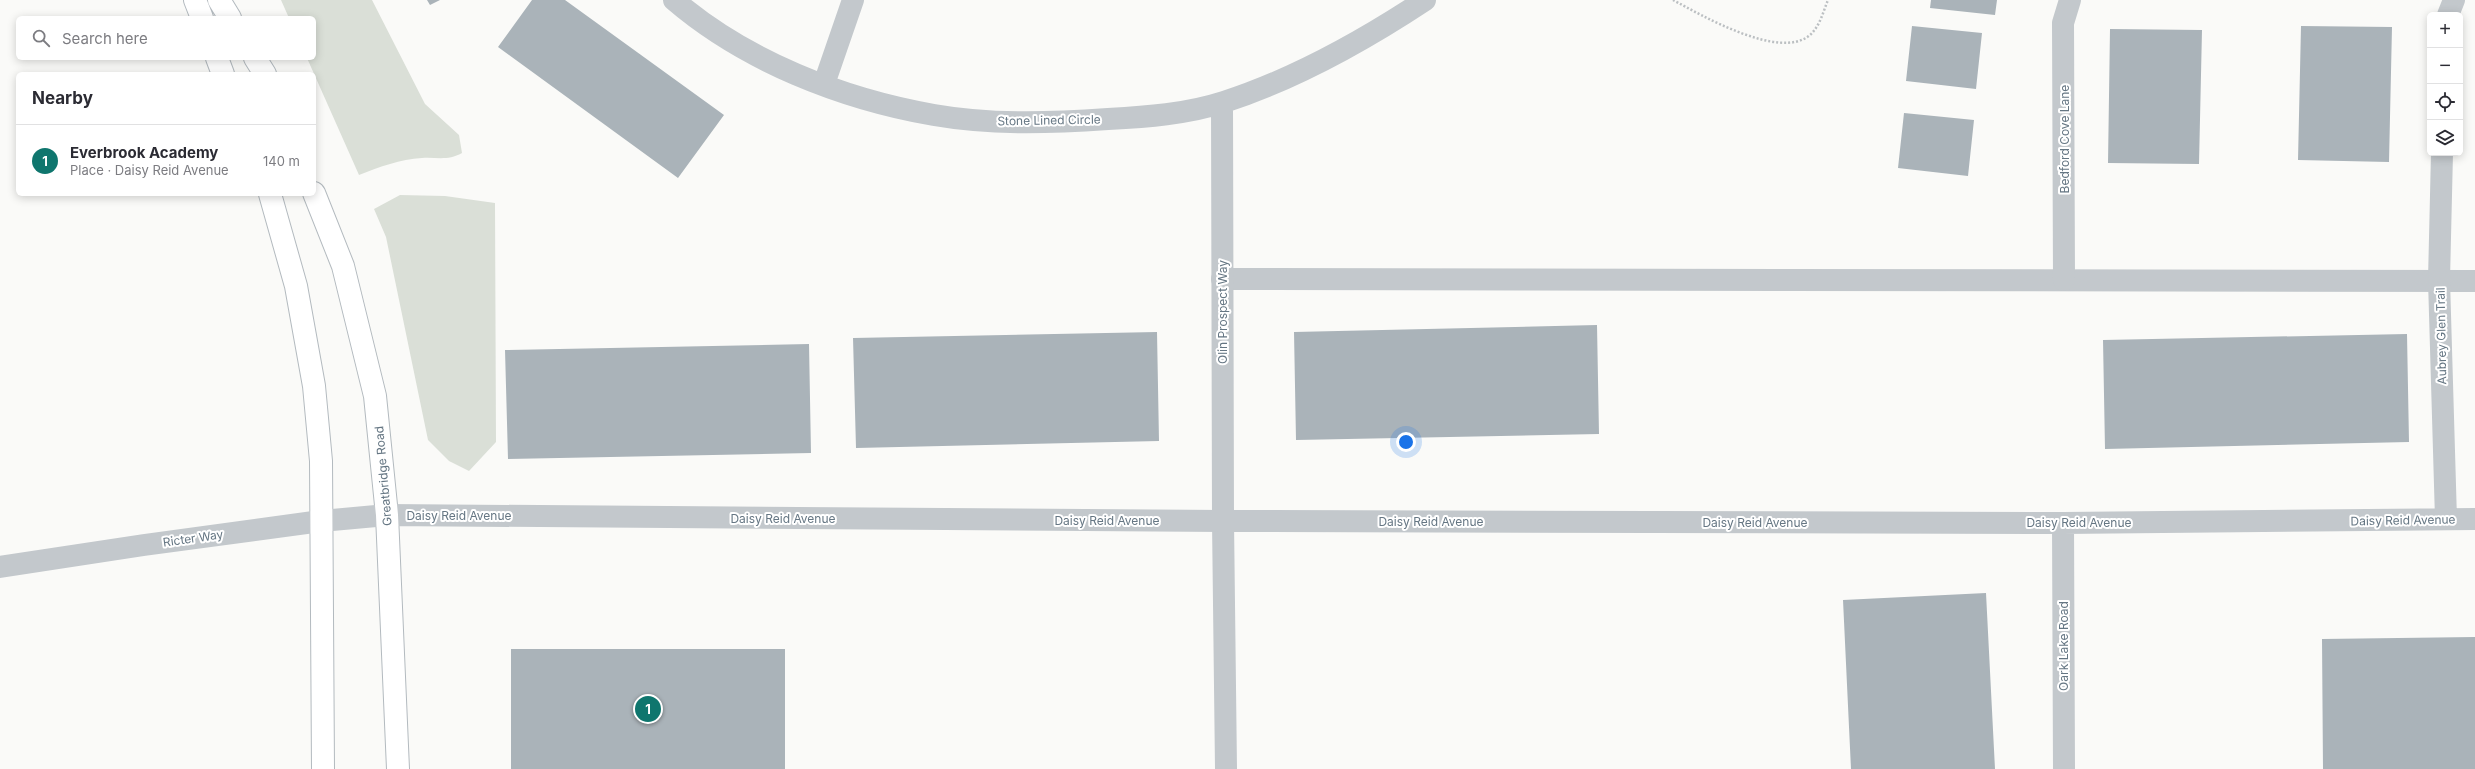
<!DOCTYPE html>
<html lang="en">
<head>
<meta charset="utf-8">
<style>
	:root { --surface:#fff; --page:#f2f2f3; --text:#2b2b33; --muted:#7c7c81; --line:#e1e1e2; --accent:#0f766e }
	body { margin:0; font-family:Inter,sans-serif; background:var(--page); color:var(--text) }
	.controls { position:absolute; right:12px; top:12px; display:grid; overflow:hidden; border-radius:6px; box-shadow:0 2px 10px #0003 }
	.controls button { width:36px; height:36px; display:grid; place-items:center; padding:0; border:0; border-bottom:1px solid var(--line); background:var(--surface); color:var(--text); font:20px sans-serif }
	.you { position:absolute; left:1406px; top:442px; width:14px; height:14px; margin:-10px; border:3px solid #fff; border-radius:50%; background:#1a73e8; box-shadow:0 0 0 6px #1a73e833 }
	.badge { display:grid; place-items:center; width:26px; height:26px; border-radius:50%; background:var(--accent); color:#fff; font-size:13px; font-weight:700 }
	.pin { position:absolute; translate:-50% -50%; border:2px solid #fff; box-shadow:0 1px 4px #0006 }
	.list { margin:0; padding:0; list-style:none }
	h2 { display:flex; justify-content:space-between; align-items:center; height:52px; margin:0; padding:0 16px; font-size:17px }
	h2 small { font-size:13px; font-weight:400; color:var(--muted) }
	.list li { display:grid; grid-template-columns:26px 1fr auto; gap:12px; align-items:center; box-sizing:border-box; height:72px; padding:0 16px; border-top:1px solid var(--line) }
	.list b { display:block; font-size:15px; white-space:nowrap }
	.list p { margin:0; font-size:13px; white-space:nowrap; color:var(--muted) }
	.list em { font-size:13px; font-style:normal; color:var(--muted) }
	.icon { flex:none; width:22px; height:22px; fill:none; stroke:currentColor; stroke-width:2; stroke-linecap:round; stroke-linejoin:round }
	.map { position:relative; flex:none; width:2475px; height:769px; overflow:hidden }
	.search { position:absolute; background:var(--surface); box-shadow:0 2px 10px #0003; left:16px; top:16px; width:300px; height:44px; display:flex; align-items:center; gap:10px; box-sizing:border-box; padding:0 14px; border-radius:6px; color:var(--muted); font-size:15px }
	.panel { position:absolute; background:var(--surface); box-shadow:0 2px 10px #0003; left:16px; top:72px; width:300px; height:124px; border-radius:6px }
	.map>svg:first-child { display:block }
</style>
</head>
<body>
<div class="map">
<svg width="2475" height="769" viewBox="0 0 2475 769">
	<rect width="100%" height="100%" fill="#fafaf8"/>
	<path fill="#dadfd7" d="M281,0H372L425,104L459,135L462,153C448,161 437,157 422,158C400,159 380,167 359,175L307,58H314V18H289Z
		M400,195L445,196L495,203L496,442L469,471L449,461L428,440L386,237L374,209Z"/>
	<path fill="#aab3b9" d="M427,0H440L430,5Z
		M532,0H565L724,115L678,178L498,47Z
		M1931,0H1997L1995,15L1930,8Z
		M1912,26L1982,33L1976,89L1906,81Z
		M2301,26L2392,27L2389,162L2298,160Z
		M2110,29L2202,30L2199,164L2108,163Z
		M1904,113L1974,120L1968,176L1898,168Z
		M1597,325L1599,434L1296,440L1294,332Z
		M1157,332L1159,441L856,448L853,338Z
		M2407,334L2409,442L2105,449L2103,340Z
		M809,344L811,453L508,459L505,350Z
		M1986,593L1995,769H1851L1843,600Z
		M2475,637V769H2323L2322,639Z
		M511,649H785V769H511Z"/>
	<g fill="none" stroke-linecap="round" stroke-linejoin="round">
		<g stroke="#b3babf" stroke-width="24">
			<path id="secondary" d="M195,0L202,18
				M219,0L230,18
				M217,58L223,74
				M255,58L265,74
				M314,193L343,266L375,396L387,515L398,769
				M270,194L296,286L314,386L321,461L323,769"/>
		</g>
		<path stroke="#bbbfc2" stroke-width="2.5" stroke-dasharray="2 2" stroke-linecap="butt" d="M1673,0C1701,15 1780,61 1810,35C1820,26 1823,12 1828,0"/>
		<path stroke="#c3c8cc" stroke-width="22" d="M1222,279L2475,281
			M1223,521L1226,769"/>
		<path stroke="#c3c8cc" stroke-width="22" d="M674,0C745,61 842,99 934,115C991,125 1050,123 1108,119C1146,117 1187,114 1224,102C1295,79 1363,41 1425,0
			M2448,15L2454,0
			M824,84L853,0
			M1222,103L1223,521
			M2442,153L2439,280L2446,519
			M2064,280L2063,23L2070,0
			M2063,523L2064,769
			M0,567L144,545L321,521L387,515L1223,521L2063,523L2475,519"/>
		<use href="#secondary" stroke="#fff" stroke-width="22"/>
	</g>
	<g text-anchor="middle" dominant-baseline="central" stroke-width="4" stroke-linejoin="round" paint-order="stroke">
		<g font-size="12" fill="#657683" stroke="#fff">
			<text transform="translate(1049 120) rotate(-1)">Stone Lined Circle</text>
			<text transform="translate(2064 139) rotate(-90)">Bedford Cove Lane</text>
			<text transform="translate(1222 312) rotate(-90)">Olin Prospect Way</text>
			<text transform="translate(2441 336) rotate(-91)">Aubrey Glen Trail</text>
			<text transform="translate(383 476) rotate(-95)">Greatbridge Road</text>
			<text x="459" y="515">Daisy Reid Avenue</text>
			<text x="783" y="518">Daisy Reid Avenue</text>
			<text x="1107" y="520">Daisy Reid Avenue</text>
			<text transform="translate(2403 520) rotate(-1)">Daisy Reid Avenue</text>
			<text x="1431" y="521">Daisy Reid Avenue</text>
			<text x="1755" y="522">Daisy Reid Avenue</text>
			<text x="2079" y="522">Daisy Reid Avenue</text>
			<text transform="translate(193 538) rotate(-8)">Ricter Way</text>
			<text transform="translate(2063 646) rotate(-90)">Oark Lake Road</text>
		</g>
	</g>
</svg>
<div class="controls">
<button>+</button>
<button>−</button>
<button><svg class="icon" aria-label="locate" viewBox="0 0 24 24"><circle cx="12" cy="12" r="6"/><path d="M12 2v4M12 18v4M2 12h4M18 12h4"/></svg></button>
<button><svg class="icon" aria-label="layers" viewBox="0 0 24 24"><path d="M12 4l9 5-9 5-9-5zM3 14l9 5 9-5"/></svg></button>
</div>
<div class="you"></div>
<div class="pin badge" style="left:648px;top:709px">1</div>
<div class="search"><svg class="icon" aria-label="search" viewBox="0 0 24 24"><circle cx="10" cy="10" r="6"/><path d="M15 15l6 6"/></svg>Search here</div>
<section class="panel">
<h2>Nearby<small></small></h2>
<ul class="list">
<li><span class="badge">1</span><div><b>Everbrook Academy</b><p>Place · Daisy Reid Avenue</p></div><em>140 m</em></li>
</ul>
</section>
</div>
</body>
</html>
